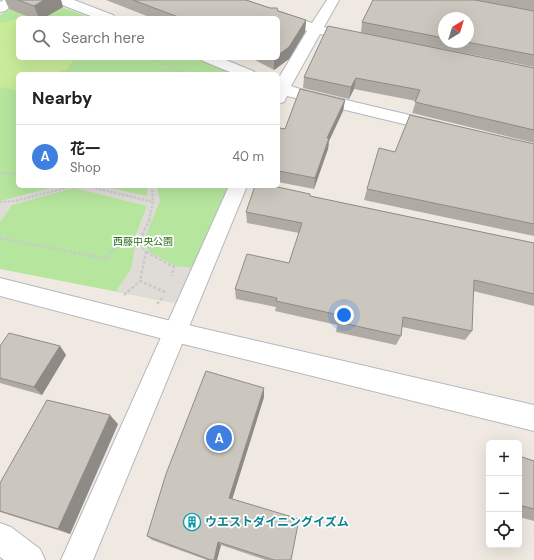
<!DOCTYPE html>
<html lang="en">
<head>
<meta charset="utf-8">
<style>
	:root { --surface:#fff; --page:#f6f6f6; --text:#202124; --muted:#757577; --line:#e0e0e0; --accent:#db2777 }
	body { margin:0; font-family:"DM Sans","Noto Sans JP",sans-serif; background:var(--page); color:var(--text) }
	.controls { position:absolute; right:12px; bottom:12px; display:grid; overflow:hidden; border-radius:6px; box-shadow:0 4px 16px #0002 }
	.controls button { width:36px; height:36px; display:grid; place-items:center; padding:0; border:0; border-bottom:1px solid var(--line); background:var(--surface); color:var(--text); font:20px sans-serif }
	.compass { position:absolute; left:438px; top:12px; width:36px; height:36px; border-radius:50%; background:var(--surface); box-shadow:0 4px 16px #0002; rotate:38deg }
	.you { position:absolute; left:344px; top:315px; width:14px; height:14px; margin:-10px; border:3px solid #fff; border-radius:50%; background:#1a73e8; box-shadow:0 0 0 6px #1a73e833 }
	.badge { display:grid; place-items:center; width:26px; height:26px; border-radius:50%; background:var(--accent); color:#fff; font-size:13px; font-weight:700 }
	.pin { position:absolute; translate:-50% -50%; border:2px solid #fff; box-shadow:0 1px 4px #0006 }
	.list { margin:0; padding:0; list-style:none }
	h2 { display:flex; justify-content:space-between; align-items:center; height:52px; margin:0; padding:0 16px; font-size:17px }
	h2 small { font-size:13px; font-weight:400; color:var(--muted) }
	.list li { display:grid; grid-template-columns:26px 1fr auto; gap:12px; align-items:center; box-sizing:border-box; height:64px; padding:0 16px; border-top:1px solid var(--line) }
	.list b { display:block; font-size:15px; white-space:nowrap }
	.list p { margin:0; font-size:13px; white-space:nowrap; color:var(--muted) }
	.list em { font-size:13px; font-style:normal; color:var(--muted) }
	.icon { flex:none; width:22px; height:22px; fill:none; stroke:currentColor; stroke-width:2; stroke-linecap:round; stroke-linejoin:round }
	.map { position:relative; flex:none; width:534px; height:560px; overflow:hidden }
	.search { position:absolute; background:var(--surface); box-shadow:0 4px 16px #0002; left:16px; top:16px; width:264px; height:44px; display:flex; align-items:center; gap:10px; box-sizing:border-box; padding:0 14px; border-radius:6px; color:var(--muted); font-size:15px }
	.panel { position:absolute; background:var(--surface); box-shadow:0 4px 16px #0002; left:16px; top:72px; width:264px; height:116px; border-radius:6px }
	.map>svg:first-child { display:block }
</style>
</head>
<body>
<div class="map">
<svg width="534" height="560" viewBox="0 0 534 560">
	<rect width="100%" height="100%" fill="#efe9e1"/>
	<path fill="#b6e59e" d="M25,0H42L92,18H18V58H202L242,74H18V186H231L194,268H192L175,303L0,269V15Z"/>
	<path fill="#c9ec9a" d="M18,19V58H75L67,69L56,74H18V90L0,87V23Z"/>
	<path fill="#dfdcd8" d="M58,186H101L147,196V186H157L160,201L144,240L148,251L175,266L194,268L175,303L116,291L131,269L136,242L134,239L147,206L74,188L12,205L0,222V201Z"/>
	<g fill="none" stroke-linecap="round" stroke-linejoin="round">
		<g stroke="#b4b7c1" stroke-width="2">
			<path id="minor" d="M4,0H19L5,11L0,12V2Z
				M56,0H74L113,15L115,18H96L57,3Z
				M225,0H244L312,23L327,0H339L324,27L360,34L362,37L360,40L355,41L320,34L291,86L300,89L443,123L446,127L443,131L437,132L287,96L284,102L278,104V79L307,31L278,21V18H270L226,3Z
				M201,58H221L253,71L256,74H235L203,61Z
				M229,186H247L93,560H61Z
				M0,523L11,527L40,549L45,560H4L0,557Z"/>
		</g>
		<g stroke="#b4b7c1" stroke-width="2">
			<path id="tertiary" d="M0,278L175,322L534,405V431L175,342L0,296Z"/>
		</g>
		<path stroke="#c9c9c9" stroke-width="1.5" stroke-dasharray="2 1.5" stroke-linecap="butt" d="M19,17L30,16
			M151,58L188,74
			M192,74L197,71"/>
		<path stroke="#c9c9c9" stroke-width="2" stroke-dasharray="2.5 1.5" stroke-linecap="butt" d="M0,173L18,174
			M87,186L153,202
			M0,202L15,201L74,186
			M149,220L153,202L152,186"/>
		<path stroke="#c9c9c9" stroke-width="2.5" stroke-dasharray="3 2" stroke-linecap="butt" d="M150,219C144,232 136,240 146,252L140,281L167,293
			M0,238L107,259L121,236L140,240
			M146,252L174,267L172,276
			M124,295L140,281
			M157,304L164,296"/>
		<use href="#minor" fill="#fff" fill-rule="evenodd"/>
		<use href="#tertiary" fill="#fff" fill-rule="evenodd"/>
	</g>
	<path fill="#afaba4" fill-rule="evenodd" d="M5,0H61L63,7L44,18H32L9,9Z
		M106,0H246L306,20L305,32L289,59L274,70L251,58H278V18H152Z
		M373,0H534V67L429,46L534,68V143L412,113L416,101L354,89L349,99L303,88L304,77L361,32L362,22ZM444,18L468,42H444Z
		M345,100L343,111L329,141L328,149L314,189L278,182V132Z
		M534,144V236L364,200L367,189L395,152Z
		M310,196L534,243V306L473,291L472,331L465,340L402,327L401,336L396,345L336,332L337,325L275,311L276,307L236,299L235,289L289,263L299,233L247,223L246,212Z
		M0,346H60L66,355L42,395L0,383Z
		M264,397L232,499L291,560H266L221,545L217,560H207L152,540L147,536Z
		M118,424L70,534L0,512V483Z
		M519,456L534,461V521L519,517Z
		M489,462V508H488Z"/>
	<path fill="#8e8b86" d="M44,0H61L63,7L44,18H39L34,6Z
		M306,20L305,32L289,59L274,70V58H278V55Z
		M356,78L354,89L349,99L351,87Z
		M345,100L343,111L329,141L328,149L314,189L315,178L327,138Z
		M60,346L66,355L42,395L34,387Z
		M264,388V397L231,503L229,498Z
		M110,415L118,424L70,534L58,529Z
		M218,542L221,545L217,560H214Z"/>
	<path fill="#cbc7bf" stroke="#8e8b86" d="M18,0H44L34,6Z
		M133,0H246L270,8H277L278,11L306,20L289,47L278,55V18H181Z
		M373,0H475L534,11V55L467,42H468V18H444V38L362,22Z
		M328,26L534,68V130L415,102L420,90L356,78L351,87L304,77Z
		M300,89L345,100L327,138H329L315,178L279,171L278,172V132L280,128L285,129Z
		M410,115L534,144V224L367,189L379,148L395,152Z
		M255,186H273L310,194V196L534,243V294L474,280L472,331L403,317L401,336L338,322L339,315L276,301L277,298L235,289L247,254L289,263L302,223L246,212Z
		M9,333L60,346L34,387L0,378V346Z
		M206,371L264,388L229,498L299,519L291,560H274L218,542L214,560H211L147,536L166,474Z
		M47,400L110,415L58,529L0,511V483Z
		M519,456L534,461V509L519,505Z"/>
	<defs>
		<g id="building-ring" transform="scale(0.9)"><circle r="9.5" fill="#fff" stroke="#0f9aa8" stroke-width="1.5"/><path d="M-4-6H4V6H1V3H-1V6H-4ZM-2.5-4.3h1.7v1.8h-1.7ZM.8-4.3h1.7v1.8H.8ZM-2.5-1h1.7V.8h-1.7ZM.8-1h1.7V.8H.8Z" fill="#0f9aa8"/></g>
	</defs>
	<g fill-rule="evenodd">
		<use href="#building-ring" x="192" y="522"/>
	</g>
	<g text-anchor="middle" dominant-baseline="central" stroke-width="3.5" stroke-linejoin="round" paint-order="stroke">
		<g font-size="10" fill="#2c6e1b" stroke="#fff">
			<text x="143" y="241">西藤中央公園</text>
		</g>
		<g font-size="12" font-weight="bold" fill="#0d838f" stroke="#fff" text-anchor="start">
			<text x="205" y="522">ウエストダイニングイズム</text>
		</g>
	</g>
</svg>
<div class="controls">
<button>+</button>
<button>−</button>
<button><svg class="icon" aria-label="locate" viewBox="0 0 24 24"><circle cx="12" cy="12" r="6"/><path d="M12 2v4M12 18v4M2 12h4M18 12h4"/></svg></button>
</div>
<svg class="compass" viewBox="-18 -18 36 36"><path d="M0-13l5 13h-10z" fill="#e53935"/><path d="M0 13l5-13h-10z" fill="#757577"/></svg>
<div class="you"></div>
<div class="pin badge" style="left:219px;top:438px;background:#3f7fe0">A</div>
<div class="search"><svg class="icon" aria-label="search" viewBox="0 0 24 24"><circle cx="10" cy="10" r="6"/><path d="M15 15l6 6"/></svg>Search here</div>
<section class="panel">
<h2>Nearby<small></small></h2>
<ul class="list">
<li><span class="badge" style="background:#3f7fe0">A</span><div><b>花一</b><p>Shop</p></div><em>40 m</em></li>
</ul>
</section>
</div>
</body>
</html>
